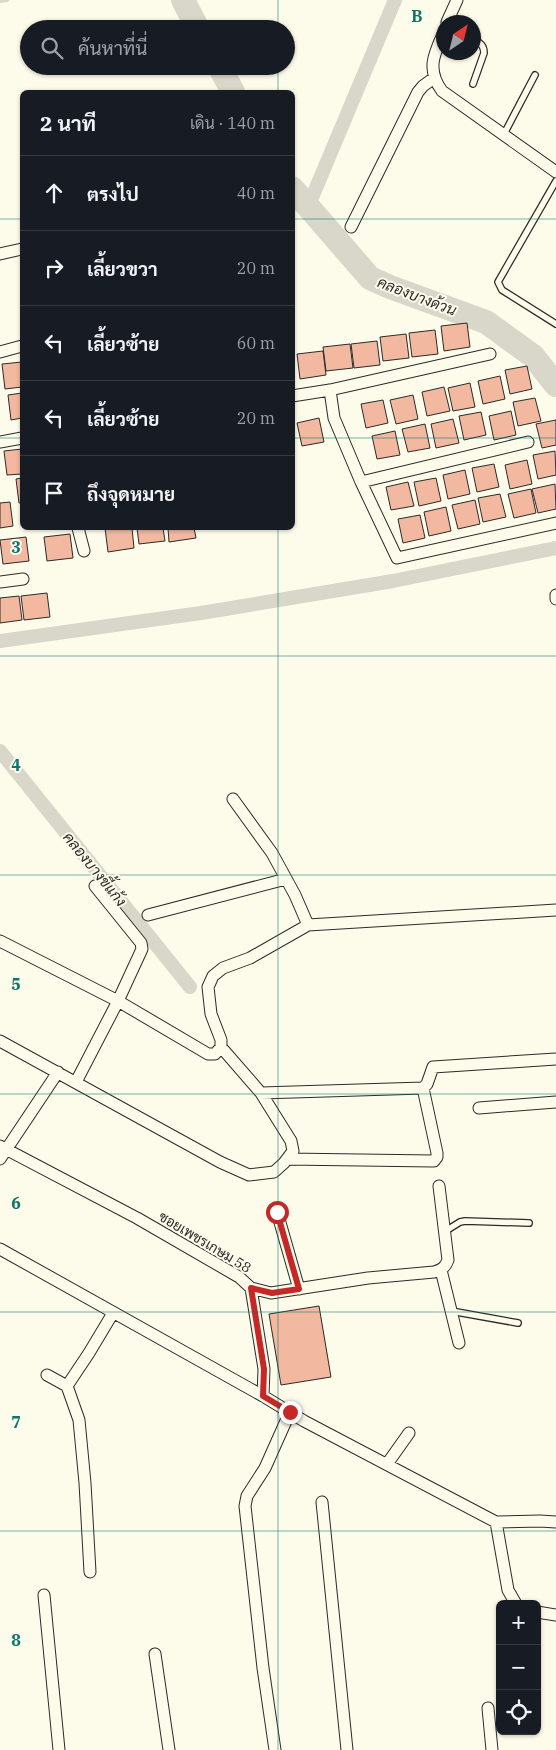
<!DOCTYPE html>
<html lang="th">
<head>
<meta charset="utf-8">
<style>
	:root { --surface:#171b24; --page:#242831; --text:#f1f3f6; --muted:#9ea1a6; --line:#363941 }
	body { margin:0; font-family:"IBM Plex Serif",Sarabun,serif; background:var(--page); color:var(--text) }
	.controls { position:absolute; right:15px; bottom:15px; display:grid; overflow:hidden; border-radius:8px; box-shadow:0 1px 4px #0004 }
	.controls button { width:45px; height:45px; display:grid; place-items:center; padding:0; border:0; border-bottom:1px solid var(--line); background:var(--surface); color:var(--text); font:25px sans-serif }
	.compass { position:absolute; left:436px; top:15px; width:45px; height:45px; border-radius:50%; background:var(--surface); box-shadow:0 1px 4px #0004; rotate:35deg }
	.stop { position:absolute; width:15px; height:15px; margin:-11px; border:4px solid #c62828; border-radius:50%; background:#fff }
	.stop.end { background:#c62828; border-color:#fff; box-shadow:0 1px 5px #0008 }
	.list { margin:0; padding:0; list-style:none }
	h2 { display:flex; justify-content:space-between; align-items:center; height:65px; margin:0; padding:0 20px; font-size:21px }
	h2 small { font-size:16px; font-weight:400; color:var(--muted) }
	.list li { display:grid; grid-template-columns:32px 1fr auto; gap:15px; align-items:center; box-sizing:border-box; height:75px; padding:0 20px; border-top:1px solid var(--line) }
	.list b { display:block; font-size:19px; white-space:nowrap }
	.list em { font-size:16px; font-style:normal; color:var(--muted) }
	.icon { flex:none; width:28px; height:28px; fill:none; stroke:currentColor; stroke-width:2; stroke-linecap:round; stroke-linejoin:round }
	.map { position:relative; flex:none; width:556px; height:1750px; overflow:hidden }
	.search { position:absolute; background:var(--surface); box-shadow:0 1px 4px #0004; left:20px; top:20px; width:275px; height:55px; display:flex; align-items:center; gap:12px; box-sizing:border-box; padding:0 18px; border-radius:28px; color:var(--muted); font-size:19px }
	.panel { position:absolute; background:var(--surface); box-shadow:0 1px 4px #0004; left:20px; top:90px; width:275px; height:440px; border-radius:8px }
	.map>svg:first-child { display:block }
</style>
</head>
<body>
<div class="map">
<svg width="556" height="1750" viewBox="0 0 556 1750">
	<rect width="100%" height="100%" fill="#fdfbea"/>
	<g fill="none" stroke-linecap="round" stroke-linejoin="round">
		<path stroke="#d8d7c9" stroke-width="4" d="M0,1L7,0"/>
		<path stroke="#d8d7c9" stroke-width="14" d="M308,207L395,0
			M0,641L201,613L393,581L556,548
			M0,751L190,987"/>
		<path stroke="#d8d7c9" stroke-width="24" d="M183,0L198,29
			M219,66L233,92
			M292,188L370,278L390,287L486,322L533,356L556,385"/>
	</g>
	<path fill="#f2b8a0" stroke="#2b2b2b" d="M467,323L470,347L444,351L441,326Z
		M435,330L438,354L412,357L409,333Z
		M406,334L409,358L383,361L380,337Z
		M377,341L380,365L354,368L351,344Z
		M350,344L353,368L326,371L323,347Z
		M323,351L326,375L300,379L297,354Z
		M22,362V387L5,389L2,364Z
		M527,366L532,389L510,394L505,370Z
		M500,376L505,399L483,404L478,381Z
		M470,383L475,407L453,411L448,388Z
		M444,387L450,411L427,416L422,392Z
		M22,393V418L11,420L8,395Z
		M413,395L418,419L396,424L390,400Z
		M535,398L541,421L518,426L513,402Z
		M383,400L388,423L366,428L361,404Z
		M511,411L516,435L494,440L489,416Z
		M481,412L486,435L464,440L459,416Z
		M319,418L324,442L302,446L297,423Z
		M453,419L459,443L436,448L431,424Z
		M556,420V445L542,448L536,424Z
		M425,424L430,448L408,452L402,429Z
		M395,431L400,455L377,459L372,436Z
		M22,449V474L7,475L4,451Z
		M555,451L556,475L538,479L533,455Z
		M527,460L532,484L510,489L505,465Z
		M494,464L499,487L477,492L472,468Z
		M465,470L470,494L448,499L443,475Z
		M22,478V503H19L16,479Z
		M436,478L441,501L419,506L414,482Z
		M408,482L414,506L391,510L386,487Z
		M555,484L556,509L538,513L532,489Z
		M531,489L536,513L514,518L508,494Z
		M500,494L506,517L483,522L478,498Z
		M475,500L480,524L458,529L452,505Z
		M10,502L13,526L0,528V503Z
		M446,507L451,531L429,536L424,512Z
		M420,515L425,538L403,543L398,519Z
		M105,528H132L134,548L108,552Z
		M137,528H163L165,541L139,544Z
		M168,528H194L196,538L169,542Z
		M70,534L73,558L47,561L44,537Z
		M26,537L29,561L3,564L0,540Z
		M47,593L50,617L24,620L21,596Z
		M19,596L22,620L0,623V598Z
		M319,1306L331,1377L281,1385L269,1314Z"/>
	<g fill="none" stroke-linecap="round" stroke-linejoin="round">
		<g stroke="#2b2b2b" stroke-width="8">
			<path id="lane" d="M473,84L484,53C484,45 480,43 474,39
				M504,134L535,75
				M556,181L498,282L502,290L556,324
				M444,1232L460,1222L465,1221L529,1223
				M451,1311L518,1323"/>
		</g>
		<g stroke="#2b2b2b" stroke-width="13">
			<path id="street" d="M447,22L457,0
				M444,32C434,54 426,69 442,91L556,172
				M351,227L418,92L423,86L434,78
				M0,254L22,249
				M0,352L22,346
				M330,390L334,418L361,482L397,558L556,523
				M292,396L330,390L490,354
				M0,442L22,438
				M361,482L528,442
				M78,528L84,551
				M0,582L23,579
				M556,595V599
				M233,799L272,853L295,895L308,925
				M148,915L286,879
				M0,941L118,1001L208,1054H215L221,1047V1040L211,1014L208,987L213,976L223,968L250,958L308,925L556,910
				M0,1041L220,1162L249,1175L274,1172L284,1163L293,1151L291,1141L261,1093L221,1047
				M76,1082L118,1001L142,949L141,943L95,886
				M261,1093L423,1088
				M479,1108L556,1102
				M0,1146L137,1218L239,1277L251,1288L271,1293L368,1278L434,1272C441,1270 445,1268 448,1260L439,1186
				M0,1159L58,1072
				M287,1159L434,1161L437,1157V1153L423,1088L427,1084L433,1067L556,1059
				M277,1212L299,1289
				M0,1249L263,1396L304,1421L496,1522L540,1521L556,1522
				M441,1270L459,1343
				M251,1288L264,1369L263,1396
				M47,1375L67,1386
				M387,1464L409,1433
				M322,1502L347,1750
				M496,1522L508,1590L516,1604
				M90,1572L85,1483L79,1420L67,1386L89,1353L113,1313
				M44,1595L59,1750
				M537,1612L556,1615
				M155,1654L169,1750
				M488,1708L492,1750
				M275,1750L263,1668L245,1506L247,1496L265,1468L290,1412"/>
		</g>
		<use href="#lane" stroke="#fdfbea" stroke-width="5.5"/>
		<use href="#street" stroke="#fdfbea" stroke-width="11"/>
	</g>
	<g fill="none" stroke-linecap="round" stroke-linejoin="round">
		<path stroke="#c62828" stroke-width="6" d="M277,1212L299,1289L272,1293L251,1288L264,1369L263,1396L290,1412"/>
	</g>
	<path fill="none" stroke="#0f766e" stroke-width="1" stroke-opacity="0.55" d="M278,0V29M278,66V92M0,219H22M292,219H556M0,438H22M292,438H556M278,528V1750M0,656H556M0,875H556M0,1094H556M0,1312H556M0,1531H556"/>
	<g text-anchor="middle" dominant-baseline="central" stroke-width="4" stroke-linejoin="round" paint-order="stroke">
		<g font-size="14" fill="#2b2b2b" stroke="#fdfbea">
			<text transform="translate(205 1242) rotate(31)">ซอยเพชรเกษม 58</text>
		</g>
		<g font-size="15" font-style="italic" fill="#2b2b2b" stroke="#fdfbea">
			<text transform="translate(417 296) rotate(21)">คลองบางด้วน</text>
			<text transform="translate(95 869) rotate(51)">คลองบางขี้แก้ง</text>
		</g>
	</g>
	<g font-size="16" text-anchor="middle" font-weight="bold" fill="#0f766e" stroke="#fdfbea" stroke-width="4" stroke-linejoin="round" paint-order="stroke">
		<text x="417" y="22">B</text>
		<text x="16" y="553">3</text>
		<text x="16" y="771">4</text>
		<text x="16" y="990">5</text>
		<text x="16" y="1209">6</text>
		<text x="16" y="1428">7</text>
		<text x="16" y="1646">8</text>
	</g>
</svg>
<div class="controls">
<button>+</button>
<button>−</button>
<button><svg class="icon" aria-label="locate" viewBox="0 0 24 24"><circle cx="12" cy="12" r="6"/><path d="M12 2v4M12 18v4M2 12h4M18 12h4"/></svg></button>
</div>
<svg class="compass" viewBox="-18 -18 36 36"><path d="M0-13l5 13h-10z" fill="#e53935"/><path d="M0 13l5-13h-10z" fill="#9ea1a6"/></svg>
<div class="stop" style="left:277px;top:1212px"></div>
<div class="stop end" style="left:290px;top:1412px"></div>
<div class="search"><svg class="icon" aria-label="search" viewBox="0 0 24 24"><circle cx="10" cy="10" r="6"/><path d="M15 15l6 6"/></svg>ค้นหาที่นี่</div>
<section class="panel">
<h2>2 นาที<small>เดิน · 140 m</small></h2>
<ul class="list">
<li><svg class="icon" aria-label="ahead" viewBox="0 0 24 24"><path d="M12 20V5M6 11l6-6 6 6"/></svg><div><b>ตรงไป</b></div><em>40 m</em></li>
<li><svg class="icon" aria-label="right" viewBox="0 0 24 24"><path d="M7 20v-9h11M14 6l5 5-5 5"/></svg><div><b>เลี้ยวขวา</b></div><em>20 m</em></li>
<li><svg class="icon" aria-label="left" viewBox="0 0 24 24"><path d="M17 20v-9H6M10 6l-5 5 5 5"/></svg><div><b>เลี้ยวซ้าย</b></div><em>60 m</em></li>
<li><svg class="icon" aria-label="left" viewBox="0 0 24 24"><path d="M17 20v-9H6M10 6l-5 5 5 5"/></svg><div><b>เลี้ยวซ้าย</b></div><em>20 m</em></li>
<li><svg class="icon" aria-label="arrive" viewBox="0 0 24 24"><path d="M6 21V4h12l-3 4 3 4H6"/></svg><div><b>ถึงจุดหมาย</b></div></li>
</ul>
</section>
</div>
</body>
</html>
